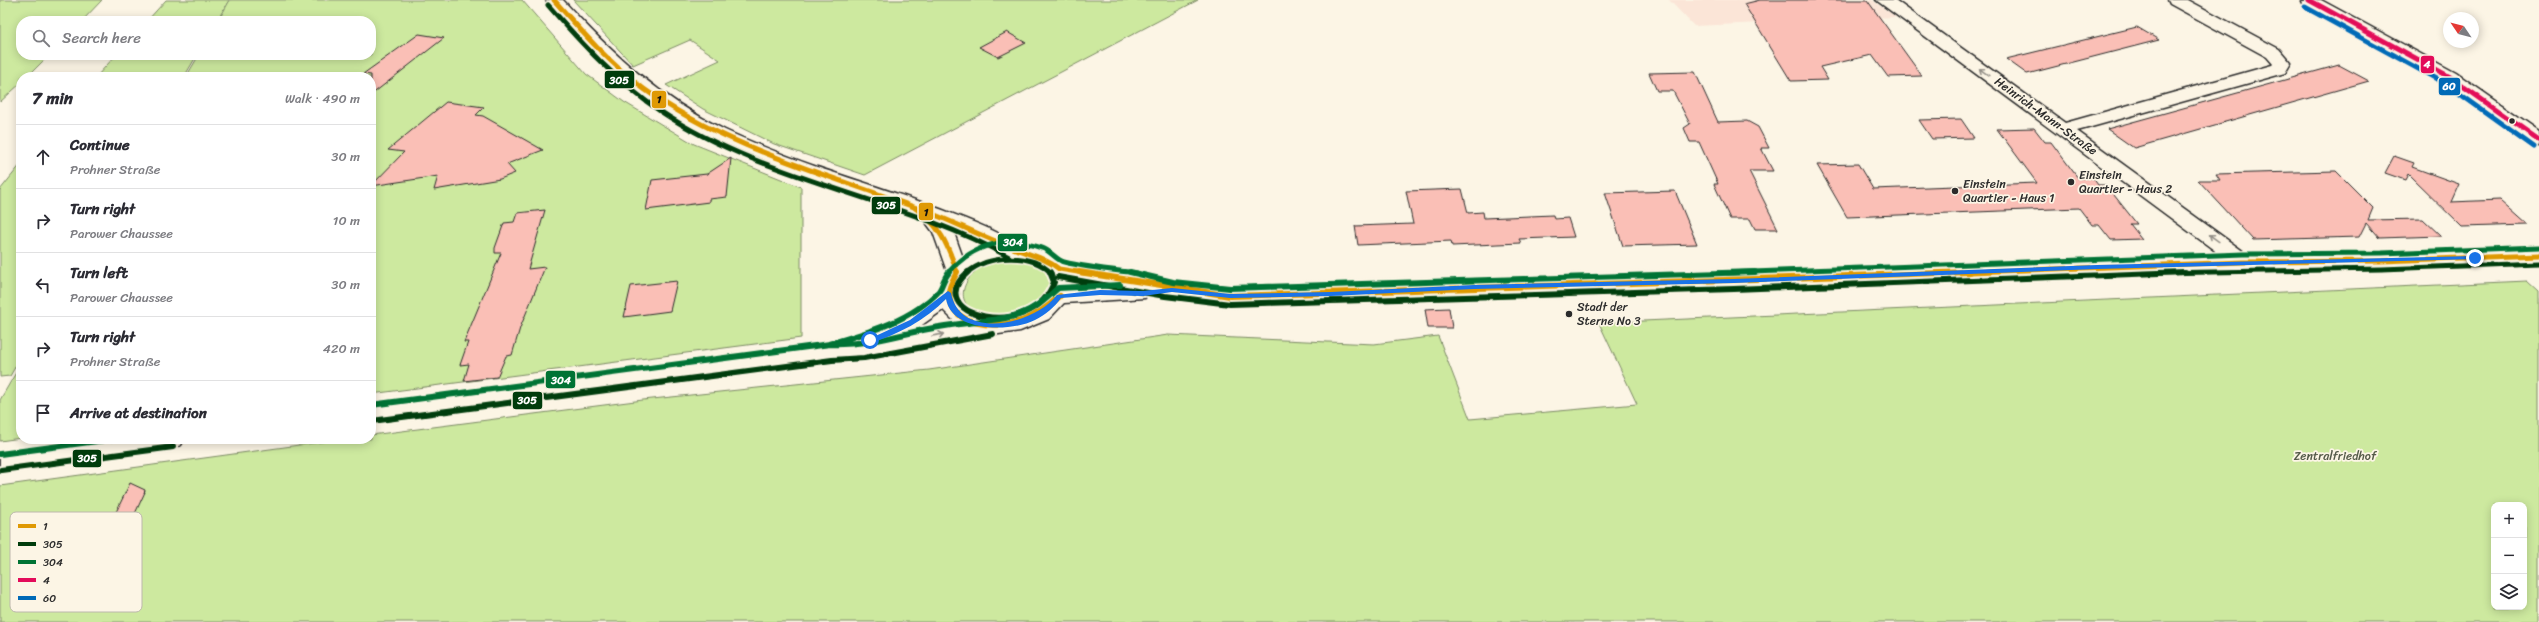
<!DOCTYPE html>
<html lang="en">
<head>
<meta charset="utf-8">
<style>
	:root { --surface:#fff; --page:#f2f2f3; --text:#2b2b33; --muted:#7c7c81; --line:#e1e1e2 }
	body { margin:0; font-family:Sriracha,sans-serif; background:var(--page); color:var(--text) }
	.controls { position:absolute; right:12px; bottom:12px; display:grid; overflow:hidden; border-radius:8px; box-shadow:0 2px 10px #0003 }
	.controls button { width:36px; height:36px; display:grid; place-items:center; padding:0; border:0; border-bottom:1px solid var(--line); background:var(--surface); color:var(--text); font:20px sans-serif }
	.compass { position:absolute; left:2443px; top:12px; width:36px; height:36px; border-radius:50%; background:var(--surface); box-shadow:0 2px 10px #0003; rotate:305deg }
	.stop { position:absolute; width:12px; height:12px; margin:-9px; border:3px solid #1a73e8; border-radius:50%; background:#fff }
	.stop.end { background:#1a73e8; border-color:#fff; box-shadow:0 1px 4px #0008 }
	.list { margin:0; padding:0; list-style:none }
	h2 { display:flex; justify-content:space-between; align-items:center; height:52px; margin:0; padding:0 16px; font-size:17px }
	h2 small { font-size:13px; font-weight:400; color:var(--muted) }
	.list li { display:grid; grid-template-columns:26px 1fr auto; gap:12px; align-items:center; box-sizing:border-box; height:64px; padding:0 16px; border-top:1px solid var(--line) }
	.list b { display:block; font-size:15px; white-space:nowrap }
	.list p { margin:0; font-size:13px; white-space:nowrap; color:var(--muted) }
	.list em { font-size:13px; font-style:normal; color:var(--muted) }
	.icon { flex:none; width:22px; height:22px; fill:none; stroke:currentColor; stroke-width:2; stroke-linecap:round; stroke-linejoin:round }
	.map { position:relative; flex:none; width:2539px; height:622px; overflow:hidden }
	.search { position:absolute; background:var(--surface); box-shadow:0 2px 10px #0003; left:16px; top:16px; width:360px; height:44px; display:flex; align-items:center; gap:10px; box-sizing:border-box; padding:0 14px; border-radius:16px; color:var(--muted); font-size:15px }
	.panel { position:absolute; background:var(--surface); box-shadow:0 2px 10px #0003; left:16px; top:72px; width:360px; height:372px; border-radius:16px }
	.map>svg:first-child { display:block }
</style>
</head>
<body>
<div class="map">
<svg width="2539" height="622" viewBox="0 0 2539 622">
	<rect width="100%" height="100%" fill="#fcf5e5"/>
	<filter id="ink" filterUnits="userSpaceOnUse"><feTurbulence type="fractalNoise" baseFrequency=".025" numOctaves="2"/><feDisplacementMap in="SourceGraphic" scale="8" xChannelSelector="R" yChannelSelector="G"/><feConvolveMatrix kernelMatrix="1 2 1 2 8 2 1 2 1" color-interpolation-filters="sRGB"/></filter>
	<g filter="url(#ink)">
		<path fill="#fbe5d7" d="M1669,0H1872L1896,17L1694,26Z"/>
		<path fill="#cde99f" stroke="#7c8a65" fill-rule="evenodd" d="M0,0H102L82,21H21V55H49L27,77H21V83L0,102Z
			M166,0H229L217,21H147Z
			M230,0H522L586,74L624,102L694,144L801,187V338L371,394V77H186L199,55H371V21H218Z
			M573,0H1198L865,175L774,144L703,109L666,85L720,60L690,40L633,65Z
			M116,55H197L184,77H96Z
			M21,164V357L10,376L0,377V190Z
			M1014,258C1089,267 1038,329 984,315C951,306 962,277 985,264C994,259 1004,259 1014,258Z
			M2527,281L2539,292V622H0V486L343,439H371V435L643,400L929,370L1168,335L1374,344L1438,336L1470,419L1637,404L1599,323ZM2494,505H2524V607H2494Z
			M21,364V438L0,441V400Z"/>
		<path fill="#fabfb6" stroke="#2b2b2b" d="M1760,0H1867L1922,76L1888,77L1872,55L1820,67L1828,80L1791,81L1744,4Z
			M2137,27L2159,40L2027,74L2006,59Z
			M1007,32L1026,43L998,57L979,47Z
			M419,34L444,38L371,95V75L363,74Z
			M2339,65L2369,81L2134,148L2107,129Z
			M1695,72L1718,122L1747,121L1758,127L1769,148H1761L1773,171H1749L1778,229H1755L1750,219H1730L1714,184H1718L1699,142H1690L1684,128L1690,124L1673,91H1657L1649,73Z
			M446,102L484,107L476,115L483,116L543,150L507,164L515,173L500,179L434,190L438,176L371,186L404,152L388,150Z
			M1961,119L1974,138L1932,139L1919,120Z
			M2034,128L2045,142H2051L2078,178H2093L2098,185H2106L2137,224H2130L2142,239L2111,240L2099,225H2092L2079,208L1847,217L1817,165L1858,164L1873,189L2037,183L1997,129Z
			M2394,156L2414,163L2412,167L2459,184L2451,202L2500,200L2528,225L2462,227L2408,174L2405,180L2385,173Z
			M731,158L727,197L709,199V202L646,210L652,180L707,174Z
			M2336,171L2373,208L2368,220L2423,219L2441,236L2379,238L2366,223L2359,237L2253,240L2198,180H2220L2216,174Z
			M1462,189L1468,213L1483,212L1484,218L1553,215L1554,219L1568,218L1574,237L1519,239L1521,243L1452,246L1451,241L1358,245L1355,226L1413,224L1406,191Z
			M1675,191L1697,244L1623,246L1605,193Z
			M545,210L528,269L545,267L520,328L512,355L506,356L497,377L464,381L469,364L460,365L468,342H464L501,253H495V248L504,223L514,222L517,213Z
			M677,281L670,311L624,317L631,286Z
			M1449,308L1452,328H1428L1425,309Z
			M130,483L145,490L144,493L145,492L114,559L92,562Z"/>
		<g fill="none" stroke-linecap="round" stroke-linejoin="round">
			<g stroke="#2b2b2b" stroke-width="3">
				<path id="minor" d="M546,0H563C611,53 660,98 725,130C755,144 786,156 817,167C851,179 1009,227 1023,250L1020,255L1013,257L1006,255L993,247L953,230L968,272L965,277L957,279L949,277L933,232L922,217C792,165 679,148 580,39C568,26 555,14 546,0Z
					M1876,0H1895L2065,123L2272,65L2273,64L2267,57L2170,4L2168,0H2188L2279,49L2291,63L2285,73L2077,131L2251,257L2255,262L2251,267L2244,269L2237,267Z
					M2301,0H2321L2456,73L2539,131V146L2532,144L2444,81L2303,4Z"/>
			</g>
			<g stroke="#2b2b2b" stroke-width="3">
				<path id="major" d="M1013,243L1050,252L1065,263L1142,275L1172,283L1230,289L1734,274L2244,255L2382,254L2539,248V262C2441,266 2343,267 2245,269C2011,274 1778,287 1544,293C1465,294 1386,300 1306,302C1252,303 1199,305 1146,290L1148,293L1145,298L1064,303L1049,319L1020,331L935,343L863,358L831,360L371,422V404L831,344L865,342L864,339C869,331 905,317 916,309C922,304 934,297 938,290C944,278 946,267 960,259C975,249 995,245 1013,243ZM1013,257C1020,258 1030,259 1037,262C1084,288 1001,343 962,305C946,273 991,260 1013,257ZM1072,278L1117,285L1071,288ZM943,310L957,324L912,332Z
					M103,439H184L181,445L172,448L0,471V453Z"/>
			</g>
			<use href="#minor" fill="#fcf5e5" fill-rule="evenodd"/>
			<use href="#major" fill="#fcf5e5" fill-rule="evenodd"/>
			<g stroke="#fcf5e5" stroke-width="8">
				<path id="bus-1-far1" d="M554,0C582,32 610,64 644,89C733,153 840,177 940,217C964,227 986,238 1010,247C1027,254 1044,257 1059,269
					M915,208C939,224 948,245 957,272
					M1059,269L1084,273
					M1943,273L2244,262L2382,261L2539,255"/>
			</g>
			<g stroke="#fcf5e5" stroke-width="10">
				<path id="bus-1" d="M957,272C954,278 949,286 949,292C948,328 1000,329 1024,320C1038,315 1049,306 1060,296
					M1079,272L1230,296L1970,272"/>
			</g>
			<g stroke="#fcf5e5" stroke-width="8">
				<path id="bus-2-far1" d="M548,5C582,44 617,82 660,111C766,182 898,196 1009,257
					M967,273C988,255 1031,252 1051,273
					M2158,273L2382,269L2539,263"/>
			</g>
			<g stroke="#fcf5e5" stroke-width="10">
				<path id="bus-2" d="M968,272C918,315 1033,344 1054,282L1050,272
					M1058,277L1165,296L1230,304L1734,289L2185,272
					M372,421L832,360L864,358L993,334
					M1,470L173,447"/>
			</g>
			<g stroke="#fcf5e5" stroke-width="8">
				<path id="bus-3-far1" d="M948,273C973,244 1005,236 1042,248C1050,250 1056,260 1064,262C1088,268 1113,270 1137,273
					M1727,273L2244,254L2382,253L2539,247"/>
			</g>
			<g stroke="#fcf5e5" stroke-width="10">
				<path id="bus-3" d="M1130,272L1173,282L1230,288L1755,272
					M829,344C867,333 911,321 939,291C943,286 943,279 949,272
					M371,405L830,344C868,346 902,333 939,327C964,322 993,322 1018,315C1035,309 1045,300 1058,288L1120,285
					M0,454L112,439"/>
			</g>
			<g stroke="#fcf5e5" stroke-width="8">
				<path id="bus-4" d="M2309,0L2450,77L2539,140"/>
			</g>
			<g stroke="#fcf5e5" stroke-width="8">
				<path id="bus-5" d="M2305,7L2446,84L2534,147"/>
			</g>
			<use href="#bus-1-far1" stroke="#df9904" stroke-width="5"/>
			<use href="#bus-1" stroke="#df9904" stroke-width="6"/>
			<use href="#bus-2-far1" stroke="#003c0c" stroke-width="5"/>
			<use href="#bus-2" stroke="#003c0c" stroke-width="6"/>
			<use href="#bus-3-far1" stroke="#007334" stroke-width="5"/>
			<use href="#bus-3" stroke="#007334" stroke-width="6"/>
			<use href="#bus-4" stroke="#e30b59" stroke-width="5"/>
			<use href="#bus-5" stroke="#006ab7" stroke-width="5"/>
		</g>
		<defs><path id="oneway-shaft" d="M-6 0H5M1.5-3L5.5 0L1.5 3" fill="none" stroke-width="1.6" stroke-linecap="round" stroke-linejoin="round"/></defs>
		<g stroke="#949088">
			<use href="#oneway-shaft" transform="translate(1984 72) rotate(-144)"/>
			<use href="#oneway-shaft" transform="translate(2214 238) rotate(-144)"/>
			<use href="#oneway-shaft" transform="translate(938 335) rotate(-10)"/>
		</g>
	</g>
	<path fill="#1a73e8" d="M2475,256L2477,259L2097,269L1734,283L1474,289L1331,296L1230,298L1172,292L1143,296L1100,295L1061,298C1055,307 1045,315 1035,320C1012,332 952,333 946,299C926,320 897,335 870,343L867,340L910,320L948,291L951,293C960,341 1034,325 1057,295L1100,290L1143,291L1172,288L1230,294L1331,292L1474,285L1734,279L2097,265Z"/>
	<g fill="#2b2b2b" stroke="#fcf5e5" stroke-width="1.5">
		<circle cx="2512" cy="121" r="3.5"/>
		<circle cx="2071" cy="182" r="4"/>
		<circle cx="1955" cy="191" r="4"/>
		<circle cx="1569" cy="314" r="4"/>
	</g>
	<g text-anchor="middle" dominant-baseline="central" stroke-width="3.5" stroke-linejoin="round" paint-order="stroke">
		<g font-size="12" fill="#2b2b2b" stroke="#fcf5e5">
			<text transform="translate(2046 116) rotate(36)">Heinrich-Mann-Straße</text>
		</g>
		<g font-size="12" fill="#2b2b2b" stroke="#fcf5e5" text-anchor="start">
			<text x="2079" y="175">Einstein<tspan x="2079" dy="14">Quartier - Haus 2</tspan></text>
			<text x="1963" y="184">Einstein<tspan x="1963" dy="14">Quartier - Haus 1</tspan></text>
			<text x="1577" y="307">Stadt der<tspan x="1577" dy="14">Sterne No 3</tspan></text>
		</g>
		<g font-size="12" fill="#545a48" stroke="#fcf5e5">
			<text x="2335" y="456">Zentralfriedhof</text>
		</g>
	</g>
	<rect x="10" y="512" width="132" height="100" rx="6" fill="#fcf5e5" stroke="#bdb8ad" stroke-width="1"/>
	<rect x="18" y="524" width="18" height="4" fill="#df9904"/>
	<rect x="18" y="542" width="18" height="4" fill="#003c0c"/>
	<rect x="18" y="560" width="18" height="4" fill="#007334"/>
	<rect x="18" y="578" width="18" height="4" fill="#e30b59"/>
	<rect x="18" y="596" width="18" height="4" fill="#006ab7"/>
	<g font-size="11" fill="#2b2b2b">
		<text x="43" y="530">1</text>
		<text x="43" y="548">305</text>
		<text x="43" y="566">304</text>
		<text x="43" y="584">4</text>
		<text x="43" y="602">60</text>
	</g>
	<g stroke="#fcf5e5" stroke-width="1.5">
		<rect x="2420" y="55" width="15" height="19" rx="4" fill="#e30b59"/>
		<rect x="604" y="70" width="31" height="19" rx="4" fill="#003c0c"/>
		<rect x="2438" y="77" width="23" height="19" rx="4" fill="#006ab7"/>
		<rect x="651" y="90" width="16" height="19" rx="4" fill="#df9904"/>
		<rect x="871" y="196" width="30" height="19" rx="4" fill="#003c0c"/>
		<rect x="918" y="202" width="16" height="19" rx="4" fill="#df9904"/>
		<rect x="997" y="233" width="31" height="19" rx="4" fill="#007334"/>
		<rect x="545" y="370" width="31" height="19" rx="4" fill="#007334"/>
		<rect x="512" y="391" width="31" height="19" rx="4" fill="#003c0c"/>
		<rect x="72" y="449" width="30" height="19" rx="4" fill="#003c0c"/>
	</g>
	<g font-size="11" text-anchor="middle" font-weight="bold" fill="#fff">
		<text x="2427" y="68">4</text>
		<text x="619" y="84">305</text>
		<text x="2449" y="90">60</text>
		<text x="886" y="209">305</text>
		<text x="1013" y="246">304</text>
		<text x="561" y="384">304</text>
		<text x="527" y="404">305</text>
		<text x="87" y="462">305</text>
	</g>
	<g font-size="11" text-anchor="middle" font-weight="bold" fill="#111">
		<text x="659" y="103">1</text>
		<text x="926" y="216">1</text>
	</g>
</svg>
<div class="controls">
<button>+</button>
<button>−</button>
<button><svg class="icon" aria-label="layers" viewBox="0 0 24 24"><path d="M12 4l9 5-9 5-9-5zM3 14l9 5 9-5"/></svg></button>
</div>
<svg class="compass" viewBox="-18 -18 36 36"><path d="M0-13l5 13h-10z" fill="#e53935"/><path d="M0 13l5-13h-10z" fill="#7c7c81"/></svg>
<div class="stop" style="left:870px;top:340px"></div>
<div class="stop end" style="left:2475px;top:258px"></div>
<div class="search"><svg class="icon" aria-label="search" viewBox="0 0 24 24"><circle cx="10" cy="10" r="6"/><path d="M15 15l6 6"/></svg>Search here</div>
<section class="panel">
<h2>7 min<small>Walk · 490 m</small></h2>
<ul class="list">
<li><svg class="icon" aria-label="ahead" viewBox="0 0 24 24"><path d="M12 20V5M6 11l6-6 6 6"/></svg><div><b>Continue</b><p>Prohner Straße</p></div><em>30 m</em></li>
<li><svg class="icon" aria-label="right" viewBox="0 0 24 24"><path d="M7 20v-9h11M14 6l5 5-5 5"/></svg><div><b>Turn right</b><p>Parower Chaussee</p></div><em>10 m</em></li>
<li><svg class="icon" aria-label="left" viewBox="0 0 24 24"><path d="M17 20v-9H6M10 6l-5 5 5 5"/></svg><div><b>Turn left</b><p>Parower Chaussee</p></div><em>30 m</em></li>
<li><svg class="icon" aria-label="right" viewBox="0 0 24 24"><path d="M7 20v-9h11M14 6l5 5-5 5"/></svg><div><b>Turn right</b><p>Prohner Straße</p></div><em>420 m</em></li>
<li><svg class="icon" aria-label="arrive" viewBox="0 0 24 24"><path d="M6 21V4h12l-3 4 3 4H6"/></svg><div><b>Arrive at destination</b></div></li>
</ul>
</section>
</div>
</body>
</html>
